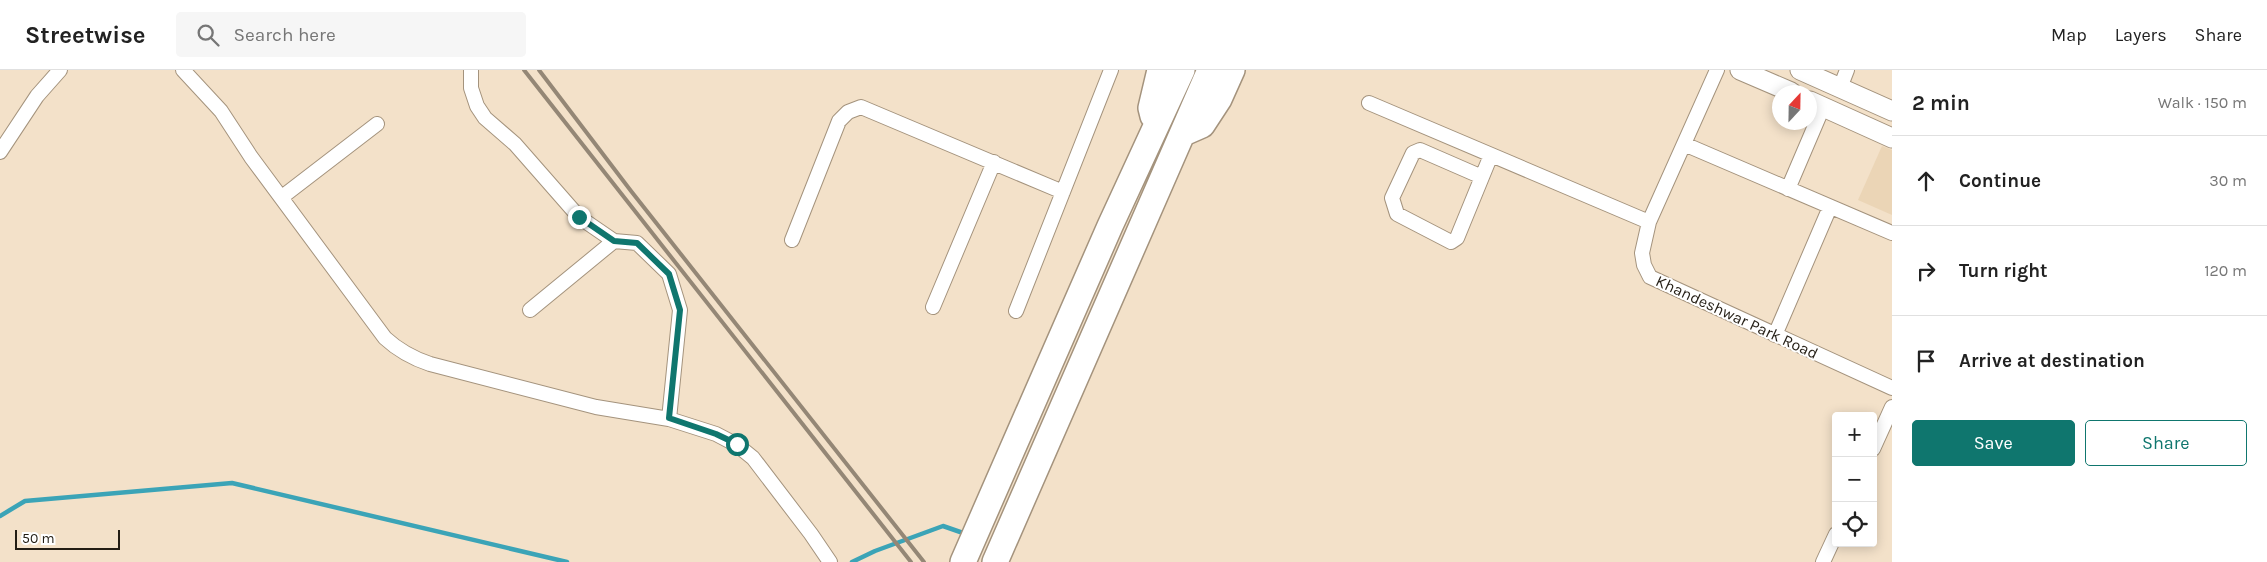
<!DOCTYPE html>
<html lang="en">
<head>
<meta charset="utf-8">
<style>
	:root { --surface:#fff; --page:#f6f6f6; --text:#222; --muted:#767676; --line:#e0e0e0; --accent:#0f766e }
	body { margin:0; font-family:Karla,sans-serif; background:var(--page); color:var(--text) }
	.controls { position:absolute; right:15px; bottom:15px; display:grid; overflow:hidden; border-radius:5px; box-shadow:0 2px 12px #0003 }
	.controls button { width:45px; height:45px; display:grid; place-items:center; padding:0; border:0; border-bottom:1px solid var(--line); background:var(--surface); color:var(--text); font:25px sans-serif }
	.compass { position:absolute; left:1772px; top:15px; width:45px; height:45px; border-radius:50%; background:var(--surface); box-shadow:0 2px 12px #0003; rotate:22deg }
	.scale { position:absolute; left:15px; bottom:12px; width:105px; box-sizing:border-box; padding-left:5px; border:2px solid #231d14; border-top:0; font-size:14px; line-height:18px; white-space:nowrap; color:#231d14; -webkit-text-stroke:4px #fff; paint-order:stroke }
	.stop { position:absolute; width:15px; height:15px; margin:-11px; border:4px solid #0f766e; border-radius:50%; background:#fff }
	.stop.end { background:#0f766e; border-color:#fff; box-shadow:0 1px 5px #0008 }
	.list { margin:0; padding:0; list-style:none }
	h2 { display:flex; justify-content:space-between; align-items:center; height:65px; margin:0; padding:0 20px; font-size:21px }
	h2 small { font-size:16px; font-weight:400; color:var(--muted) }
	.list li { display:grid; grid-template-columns:32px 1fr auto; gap:15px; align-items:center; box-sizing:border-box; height:90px; padding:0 20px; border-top:1px solid var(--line) }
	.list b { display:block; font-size:19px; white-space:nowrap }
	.list em { font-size:16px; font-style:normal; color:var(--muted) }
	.actions { display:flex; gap:10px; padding:15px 20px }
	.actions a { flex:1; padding:11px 0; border:1px solid var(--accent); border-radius:5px; text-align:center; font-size:18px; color:var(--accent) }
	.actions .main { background:var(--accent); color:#fff }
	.icon { flex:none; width:28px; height:28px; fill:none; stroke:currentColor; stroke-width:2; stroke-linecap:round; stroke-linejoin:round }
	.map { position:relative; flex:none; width:1892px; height:492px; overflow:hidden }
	header { display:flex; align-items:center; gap:30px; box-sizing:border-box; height:70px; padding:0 25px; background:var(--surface); border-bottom:1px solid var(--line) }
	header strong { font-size:24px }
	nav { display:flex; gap:28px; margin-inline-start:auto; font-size:18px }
	.search { width:350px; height:45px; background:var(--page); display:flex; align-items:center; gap:12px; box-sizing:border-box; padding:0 18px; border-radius:5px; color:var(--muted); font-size:19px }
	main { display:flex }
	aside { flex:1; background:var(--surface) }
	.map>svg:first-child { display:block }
</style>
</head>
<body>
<header>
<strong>Streetwise</strong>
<div class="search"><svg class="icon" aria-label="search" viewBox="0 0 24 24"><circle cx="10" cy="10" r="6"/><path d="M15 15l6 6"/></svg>Search here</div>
<nav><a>Map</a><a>Layers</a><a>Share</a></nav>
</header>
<main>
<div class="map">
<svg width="1892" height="492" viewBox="0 0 1892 492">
	<rect width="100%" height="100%" fill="#f3e1c9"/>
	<path fill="#ebd5b6" d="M1882,76L1892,80V145L1858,130Z"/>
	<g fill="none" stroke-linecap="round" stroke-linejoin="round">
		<path stroke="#3ba4b7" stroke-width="4.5" d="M0,446L25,431L232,413L567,492
			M852,492L875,481L943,456L966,464"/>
		<g stroke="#a4937d" stroke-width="16">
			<path id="street" d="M183,0L221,41L251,87L385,268C399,281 412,288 430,294L596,337L669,349L716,364L737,375L753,388L811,464L830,492
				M471,0V18L477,36L485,48L515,74L579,147L614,171L637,173L669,204L680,240L669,349
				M1717,0L1649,152L1642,183L1644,195L1650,207L1892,318
				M1840,18L1847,0
				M1369,33L1649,152
				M1684,74L1892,163
				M0,82L37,26L60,0
				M1482,107L1420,80L1413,83L1392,128L1397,144L1451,172L1457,168L1491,85
				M1788,119L1823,37
				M282,127L377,54
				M792,170L839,51L848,42L861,37L1063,122
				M933,237L994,92
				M530,240L614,171
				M1016,241L1111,0
				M1775,265L1830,137
				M1873,379L1892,337
				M1823,492L1836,464"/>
		</g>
		<g stroke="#a4937d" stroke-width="21">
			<path id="secondary" d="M1740,0L1791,22
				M1800,0L1892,41
				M1810,31L1892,68"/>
		</g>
		<g stroke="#a4937d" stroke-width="28">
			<path id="highway" d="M1153,46L1151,38L1160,0
				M1186,62L1202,55L1219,29L1232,0
				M963,492L1110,156L1182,0
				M995,492L1210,0"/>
		</g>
		<use href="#street" stroke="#fff" stroke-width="14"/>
		<use href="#secondary" stroke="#fff" stroke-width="19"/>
		<use href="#highway" stroke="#fff" stroke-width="25"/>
		<path stroke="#948776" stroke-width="4" d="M524,0L911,492
			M539,0L631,121L924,492"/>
	</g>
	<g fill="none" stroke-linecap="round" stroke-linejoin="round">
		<path stroke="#0f766e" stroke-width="6" d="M579,147L614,171L637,173L669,204L680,240L669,348L716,364L737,374"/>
	</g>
	<g text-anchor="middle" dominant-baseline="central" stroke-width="4" stroke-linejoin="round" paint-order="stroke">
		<g font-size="16" fill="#231d14" stroke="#fff">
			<text transform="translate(1737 247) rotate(25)">Khandeshwar Park Road</text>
		</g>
	</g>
</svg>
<div class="controls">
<button>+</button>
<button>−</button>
<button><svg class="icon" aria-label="locate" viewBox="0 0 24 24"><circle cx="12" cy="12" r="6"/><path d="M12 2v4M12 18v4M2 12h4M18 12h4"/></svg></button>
</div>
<svg class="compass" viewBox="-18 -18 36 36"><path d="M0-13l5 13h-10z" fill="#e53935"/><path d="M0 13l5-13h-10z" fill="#767676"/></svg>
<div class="scale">50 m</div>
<div class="stop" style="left:737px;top:374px"></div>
<div class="stop end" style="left:579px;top:147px"></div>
</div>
<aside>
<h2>2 min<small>Walk · 150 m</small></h2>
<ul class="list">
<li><svg class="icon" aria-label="ahead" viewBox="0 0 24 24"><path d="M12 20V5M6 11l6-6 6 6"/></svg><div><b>Continue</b></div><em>30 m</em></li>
<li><svg class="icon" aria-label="right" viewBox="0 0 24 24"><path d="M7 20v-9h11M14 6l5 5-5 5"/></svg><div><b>Turn right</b></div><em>120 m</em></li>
<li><svg class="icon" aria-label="arrive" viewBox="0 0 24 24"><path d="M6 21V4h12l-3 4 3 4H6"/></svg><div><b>Arrive at destination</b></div></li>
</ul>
<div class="actions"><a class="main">Save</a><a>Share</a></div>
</aside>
</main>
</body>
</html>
